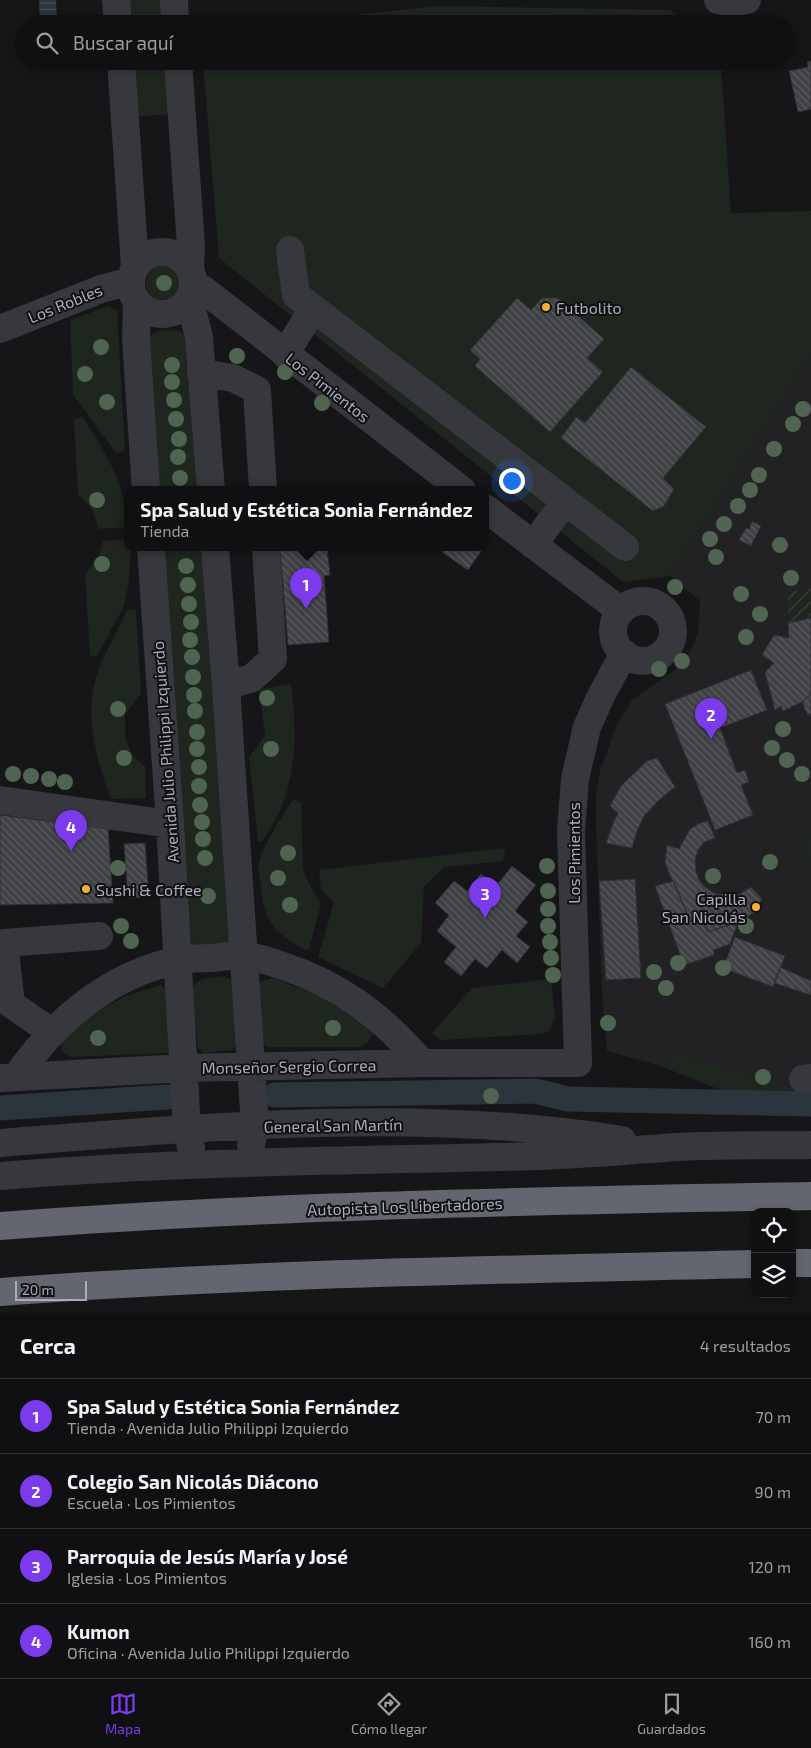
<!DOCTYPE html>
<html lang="es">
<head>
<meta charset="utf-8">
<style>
	:root { --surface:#101012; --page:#19191b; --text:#f1f3f6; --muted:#9c9d9f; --line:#303032; --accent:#7c3aed }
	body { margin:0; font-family:"Exo 2",sans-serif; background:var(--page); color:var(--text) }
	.controls { position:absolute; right:15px; bottom:15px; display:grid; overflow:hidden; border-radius:10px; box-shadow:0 2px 8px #0003 }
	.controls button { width:45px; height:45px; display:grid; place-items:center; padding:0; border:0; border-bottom:1px solid var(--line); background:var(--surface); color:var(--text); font:25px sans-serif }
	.scale { position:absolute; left:15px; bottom:12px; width:72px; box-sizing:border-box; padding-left:5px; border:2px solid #a8adb8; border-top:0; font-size:14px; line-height:18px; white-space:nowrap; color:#a8adb8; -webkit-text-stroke:4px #111113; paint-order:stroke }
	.you { position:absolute; left:511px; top:480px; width:18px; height:18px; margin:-12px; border:4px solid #fff; border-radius:50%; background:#1a73e8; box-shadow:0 0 0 8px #1a73e833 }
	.badge { display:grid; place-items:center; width:32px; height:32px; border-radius:50%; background:var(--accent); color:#fff; font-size:16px; font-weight:700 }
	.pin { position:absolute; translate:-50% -41px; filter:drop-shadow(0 1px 2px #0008) }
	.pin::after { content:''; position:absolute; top:26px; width:18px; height:15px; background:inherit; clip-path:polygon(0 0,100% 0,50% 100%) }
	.popup { position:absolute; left:124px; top:486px; width:365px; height:65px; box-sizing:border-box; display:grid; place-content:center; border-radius:10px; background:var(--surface); filter:drop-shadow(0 1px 4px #0005); font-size:16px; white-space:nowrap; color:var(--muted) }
	.popup b { font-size:19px; color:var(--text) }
	.popup::after { content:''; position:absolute; left:50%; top:100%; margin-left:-10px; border:10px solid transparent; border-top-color:var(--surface) }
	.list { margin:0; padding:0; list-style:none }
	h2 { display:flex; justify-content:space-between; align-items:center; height:65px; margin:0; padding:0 20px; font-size:21px }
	h2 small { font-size:16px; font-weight:400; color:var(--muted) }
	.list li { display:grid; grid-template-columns:32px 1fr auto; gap:15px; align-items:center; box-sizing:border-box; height:75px; padding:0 20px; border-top:1px solid var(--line) }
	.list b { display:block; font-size:19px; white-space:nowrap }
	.list p { margin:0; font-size:16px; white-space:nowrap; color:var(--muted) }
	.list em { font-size:16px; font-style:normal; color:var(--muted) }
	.icon { flex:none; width:28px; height:28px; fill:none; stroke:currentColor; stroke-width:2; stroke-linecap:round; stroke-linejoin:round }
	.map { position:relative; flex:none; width:811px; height:1313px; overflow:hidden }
	.search { position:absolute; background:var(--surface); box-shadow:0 2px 8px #0003; left:15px; right:15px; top:15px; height:55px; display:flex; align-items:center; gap:12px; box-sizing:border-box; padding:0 18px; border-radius:28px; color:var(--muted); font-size:19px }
	.sheet { height:365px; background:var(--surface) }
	nav { display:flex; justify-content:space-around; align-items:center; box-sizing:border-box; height:70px; border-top:1px solid var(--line); background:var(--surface); font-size:14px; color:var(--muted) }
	nav a { display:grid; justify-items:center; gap:2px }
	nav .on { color:var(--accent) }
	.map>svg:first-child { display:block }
</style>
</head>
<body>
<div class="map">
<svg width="811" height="1313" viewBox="0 0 811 1313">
	<defs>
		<pattern id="garden-furrows" width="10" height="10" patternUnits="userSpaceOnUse" patternTransform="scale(1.25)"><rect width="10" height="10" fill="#1e261f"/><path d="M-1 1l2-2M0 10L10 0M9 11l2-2" fill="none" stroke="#3c433d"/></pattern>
		<pattern id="water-rules" width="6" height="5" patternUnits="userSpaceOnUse" patternTransform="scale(1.25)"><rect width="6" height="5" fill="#2c353c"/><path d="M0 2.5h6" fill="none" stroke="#485056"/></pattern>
		<pattern id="building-back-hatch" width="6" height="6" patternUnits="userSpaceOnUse" patternTransform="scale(1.25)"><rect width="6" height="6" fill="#404145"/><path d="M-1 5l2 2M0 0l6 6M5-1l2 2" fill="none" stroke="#595a5e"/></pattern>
	</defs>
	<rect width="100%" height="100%" fill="#161618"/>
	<path fill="#222225" d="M811,356V1098L803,1099L726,1092L661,1066L607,1051L602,991L596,825V794L600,771L616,727L632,700L682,665L692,648L698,633L700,601L670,576Z"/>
	<path fill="#1e261f" d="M125,0H163L164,24H127Z
		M436,6L670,10L683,24H275Z
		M129,61H167L171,114L133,117Z
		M203,61H719L721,64L731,213L811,211V356L670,576L623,582L219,258Z
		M146 283a17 17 0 1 1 34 0a17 17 0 1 1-34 0Z
		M109,306L117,311L125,451L116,453L73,395L70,320Z
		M175,330L183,334L187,343L199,490H158L148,343L151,335L159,331Z
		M82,416C104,449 127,486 127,527L99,529L92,509L78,494L74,420Z
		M127,539V548H131L129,581L123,608L97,656H90L85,575L99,555L103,541Z
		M161,548H203L232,938L223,948L205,950L186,939Z
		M130,609L136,611L141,694L125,715V737L132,755L145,767L146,798L111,799C96,760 83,713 98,671C106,651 117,631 126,612Z
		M291,684C298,738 297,795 262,841H258L249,757L265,735L259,690Z
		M294,799L301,803L303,868L308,882L321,904L309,949L305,950C274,933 263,921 261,885C260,878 257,870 259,863C263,846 283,813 294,799Z
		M811,835V857L805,858L800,838Z
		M505,848L503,861L444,867L424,887L421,943L383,988L318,957L334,902L321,890L319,870Z
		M225,976L232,981L239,1042L231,1050L204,1053L198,1048L191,987L202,979Z
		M273,978C298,988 361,1008 373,1031L370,1040L362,1047H266L262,1040L258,984L262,981Z
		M551,979L555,1016L549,1031L541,1034L441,1040L432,1033L472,988Z
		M161,985L166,991L173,1046L168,1053L70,1057L63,1053L61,1042L75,1024L125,996Z
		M678,1053L786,1085L803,1099L726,1092L661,1066L659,1062Z"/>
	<path fill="url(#garden-furrows)" d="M811,587V616L788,623V593Z"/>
	<path fill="url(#water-rules)" d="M39,0H56L57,21H40Z"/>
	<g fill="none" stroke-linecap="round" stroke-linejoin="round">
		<path stroke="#2c353c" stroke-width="25" d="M275,1095L535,1091L568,1099L811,1104
			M0,1108L167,1097"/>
	</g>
	<path fill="url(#building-back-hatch)" stroke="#303034" d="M811,61V109L798,112L789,71L808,67L807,62Z
		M517,298L531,310L542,298H558L604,339L587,358L603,372L550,432L475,366L480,359L470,350Z
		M631,367L706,427L663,478L674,489L664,506L653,511L561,438L576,417L585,423Z
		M752,521L761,526L751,546L739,540L746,528L749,529Z
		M280,548H327L330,575L324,576L329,642L288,645Z
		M445,548H478L482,550L468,570L442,552Z
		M811,618V694L802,702L783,711L781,706L775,710L765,672L774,663L762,655L774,635L789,638L788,623Z
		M751,670L767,710L720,728L737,773L745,770L749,782L741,785L753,815L715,830L665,704Z
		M811,694V713L808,716L802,702Z
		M657,758L675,787L659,800L644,816L637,831L632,848L606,843L614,821L618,813L610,806L621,786L647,761Z
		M0,815L108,829L113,903L0,905Z
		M708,821L715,838L704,842L698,850L695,860L696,871L699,880L704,886L715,894L738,895L751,887L762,899L755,911L744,920L708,932L701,917L690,921L665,863L667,845L679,849L690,829L698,824Z
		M145,843L149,897L128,898L124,844Z
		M512,866L536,885L515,911L528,922L516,936L530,947L517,963L502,950L487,968L475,959L461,976L444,962L456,947L437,931L449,915L435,903L454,881L467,891L481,874L496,886Z
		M635,879L641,978L606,980L599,881Z
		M674,881L690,921L701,917L708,932L738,922L730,944L713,950L714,955L684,965L655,886Z
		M735,937L785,956L773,987L723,968Z
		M780,967L811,981V995L774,983Z"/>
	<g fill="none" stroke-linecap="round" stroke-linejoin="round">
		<path stroke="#37383d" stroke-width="28" d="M116,0L118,24
			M174,0L175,24
			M718,0L729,2L747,0
			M121,61L135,266
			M178,61L191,246L190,269
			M290,250L296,295L625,547
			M131 283a31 31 0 1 1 62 0a31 31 0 1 1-62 0Z
			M193,284L204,290L462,490
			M189,298L199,337L211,490
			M137,301L136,339L146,490
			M0,329L101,289L131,281
			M285,354L313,309
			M201,373L233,378L257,390L263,490
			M485,508L621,611
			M533,545L565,502
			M151,548L170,824L187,1130L191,1147
			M215,548L226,686L255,1126L251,1145
			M613 631a30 30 0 1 1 60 0a30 30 0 1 1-60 0Z
			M226,686L252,678L273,659L266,548
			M0,800L170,824
			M51,1032L11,1004L4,943L99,936
			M16,1077C51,1027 97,985 156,966C164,964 171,961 178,960C189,958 201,958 212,958C222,957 233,955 243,956C255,956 268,961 280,965C339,984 382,1016 422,1063
			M0,1078L184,1068L422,1063H578L571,831L575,779L587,727L600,698L624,653
			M803,1079L811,1078
			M0,1143C204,1127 419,1107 622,1140
			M0,1176C179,1161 358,1161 538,1156C580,1155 622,1151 664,1148C713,1144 762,1146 811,1145"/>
		<path stroke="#63666e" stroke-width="28" d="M0,1226C270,1205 541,1201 811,1196
			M792,1263H811
			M0,1292C251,1273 503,1270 755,1264"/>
	</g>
	<g fill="#506452">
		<circle cx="164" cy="283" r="8"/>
		<circle cx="101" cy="347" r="8"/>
		<circle cx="237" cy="356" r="8"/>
		<circle cx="172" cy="365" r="8"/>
		<circle cx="285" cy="372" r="8"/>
		<circle cx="85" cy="374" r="8"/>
		<circle cx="172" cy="382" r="8"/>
		<circle cx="174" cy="400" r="8"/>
		<circle cx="107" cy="402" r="8"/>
		<circle cx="322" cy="403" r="8"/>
		<circle cx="803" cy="409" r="8"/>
		<circle cx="176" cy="419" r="8"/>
		<circle cx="793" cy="424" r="8"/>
		<circle cx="179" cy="439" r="8"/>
		<circle cx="774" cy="449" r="8"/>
		<circle cx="178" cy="457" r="8"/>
		<circle cx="759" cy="475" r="8"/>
		<circle cx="180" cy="478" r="8"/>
		<circle cx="750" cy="490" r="8"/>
		<circle cx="97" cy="500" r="8"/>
		<circle cx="738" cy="506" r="8"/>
		<circle cx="724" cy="524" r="8"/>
		<circle cx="710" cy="539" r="8"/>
		<circle cx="780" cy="545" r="8"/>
		<circle cx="716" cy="557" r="8"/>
		<circle cx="102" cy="564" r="8"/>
		<circle cx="186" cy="566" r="8"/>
		<circle cx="791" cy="578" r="8"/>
		<circle cx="188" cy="585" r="8"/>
		<circle cx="675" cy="587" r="8"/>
		<circle cx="741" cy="594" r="8"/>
		<circle cx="189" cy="604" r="8"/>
		<circle cx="760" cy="614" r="8"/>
		<circle cx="191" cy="622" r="8"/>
		<circle cx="746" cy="637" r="8"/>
		<circle cx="190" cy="640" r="8"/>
		<circle cx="192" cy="657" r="8"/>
		<circle cx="682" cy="661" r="8"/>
		<circle cx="659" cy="669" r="8"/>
		<circle cx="193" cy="677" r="8"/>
		<circle cx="194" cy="695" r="8"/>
		<circle cx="267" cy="698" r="8"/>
		<circle cx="118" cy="709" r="8"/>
		<circle cx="195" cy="711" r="8"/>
		<circle cx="783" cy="729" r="8"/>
		<circle cx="197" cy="732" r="8"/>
		<circle cx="772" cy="748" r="8"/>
		<circle cx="197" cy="749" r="8"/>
		<circle cx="271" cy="749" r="8"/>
		<circle cx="124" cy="758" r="8"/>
		<circle cx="787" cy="760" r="8"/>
		<circle cx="199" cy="767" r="8"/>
		<circle cx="13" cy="774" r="8"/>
		<circle cx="802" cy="774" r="8"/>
		<circle cx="31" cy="776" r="8"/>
		<circle cx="49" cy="779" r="8"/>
		<circle cx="65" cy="782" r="8"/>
		<circle cx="199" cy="786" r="8"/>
		<circle cx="200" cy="805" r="8"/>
		<circle cx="202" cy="822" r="8"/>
		<circle cx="203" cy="839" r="8"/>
		<circle cx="288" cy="853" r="8"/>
		<circle cx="205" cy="858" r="8"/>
		<circle cx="770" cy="862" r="8"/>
		<circle cx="547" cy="866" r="8"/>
		<circle cx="118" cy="868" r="8"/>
		<circle cx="713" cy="876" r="8"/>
		<circle cx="278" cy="878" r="8"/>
		<circle cx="548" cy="891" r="8"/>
		<circle cx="208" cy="896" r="8"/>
		<circle cx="290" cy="905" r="8"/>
		<circle cx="548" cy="909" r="8"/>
		<circle cx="121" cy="926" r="8"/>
		<circle cx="548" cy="926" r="8"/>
		<circle cx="746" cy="926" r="8"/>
		<circle cx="131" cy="941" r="8"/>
		<circle cx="550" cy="942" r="8"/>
		<circle cx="551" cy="958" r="8"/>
		<circle cx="678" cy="963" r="8"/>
		<circle cx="723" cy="968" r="8"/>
		<circle cx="654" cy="972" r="8"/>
		<circle cx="553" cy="975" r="8"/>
		<circle cx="666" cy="988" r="8"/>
		<circle cx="608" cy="1023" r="8"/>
		<circle cx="333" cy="1028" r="8"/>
		<circle cx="98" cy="1038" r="8"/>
		<circle cx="763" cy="1077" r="8"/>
		<circle cx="491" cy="1096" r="8"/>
	</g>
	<g fill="#f2b134" stroke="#111113" stroke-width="2">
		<circle cx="546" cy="307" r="5"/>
		<circle cx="86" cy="889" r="5"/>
		<circle cx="756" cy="907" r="5"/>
	</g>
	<g text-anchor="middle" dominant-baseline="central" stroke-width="4" stroke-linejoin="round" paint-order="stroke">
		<g font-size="16" fill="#a8adb8" stroke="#111113">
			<text transform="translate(65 303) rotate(-22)">Los Robles</text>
			<text transform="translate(328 387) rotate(38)">Los Pimientos</text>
			<text transform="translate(165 752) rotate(-94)">Avenida Julio Philippi Izquierdo</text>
			<text transform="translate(573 853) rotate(-90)">Los Pimientos</text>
			<text transform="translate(289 1066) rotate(-1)">Monseñor Sergio Correa</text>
			<text transform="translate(333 1125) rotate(-1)">General San Martín</text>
			<text transform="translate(405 1206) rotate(-2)">Autopista Los Libertadores</text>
		</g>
		<g font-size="16" fill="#a8adb8" stroke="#111113" text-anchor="start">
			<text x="556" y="307">Futbolito</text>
			<text x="96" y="889">Sushi &amp; Coffee</text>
			<text x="746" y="898" text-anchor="end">Capilla<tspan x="746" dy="18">San Nicolás</tspan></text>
		</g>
	</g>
</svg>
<div class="controls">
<button><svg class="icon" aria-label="locate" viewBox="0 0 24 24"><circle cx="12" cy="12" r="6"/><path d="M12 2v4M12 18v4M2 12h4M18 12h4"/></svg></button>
<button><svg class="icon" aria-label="layers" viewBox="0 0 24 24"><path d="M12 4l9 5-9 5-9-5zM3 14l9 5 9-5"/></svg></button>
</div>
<div class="scale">20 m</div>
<div class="you"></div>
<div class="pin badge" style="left:306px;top:609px">1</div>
<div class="popup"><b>Spa Salud y Estética Sonia Fernández</b>Tienda</div>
<div class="pin badge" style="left:711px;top:739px">2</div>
<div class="pin badge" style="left:485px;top:918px">3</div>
<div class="pin badge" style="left:71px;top:851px">4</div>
<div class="search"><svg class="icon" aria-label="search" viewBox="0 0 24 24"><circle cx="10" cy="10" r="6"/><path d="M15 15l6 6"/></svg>Buscar aquí</div>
</div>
<section class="sheet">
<h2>Cerca<small>4 resultados</small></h2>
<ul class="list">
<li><span class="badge">1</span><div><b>Spa Salud y Estética Sonia Fernández</b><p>Tienda · Avenida Julio Philippi Izquierdo</p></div><em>70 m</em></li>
<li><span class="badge">2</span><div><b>Colegio San Nicolás Diácono</b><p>Escuela · Los Pimientos</p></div><em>90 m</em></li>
<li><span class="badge">3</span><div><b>Parroquia de Jesús María y José</b><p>Iglesia · Los Pimientos</p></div><em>120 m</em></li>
<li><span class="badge">4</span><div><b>Kumon</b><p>Oficina · Avenida Julio Philippi Izquierdo</p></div><em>160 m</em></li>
</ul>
</section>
<nav>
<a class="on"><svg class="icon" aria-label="map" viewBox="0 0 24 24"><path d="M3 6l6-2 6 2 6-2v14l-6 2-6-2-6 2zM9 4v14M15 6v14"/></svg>Mapa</a>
<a><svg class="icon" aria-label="directions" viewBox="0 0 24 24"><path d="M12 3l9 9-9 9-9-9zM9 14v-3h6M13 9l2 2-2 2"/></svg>Cómo llegar</a>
<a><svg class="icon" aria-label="saved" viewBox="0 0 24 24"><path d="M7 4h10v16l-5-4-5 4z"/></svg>Guardados</a>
</nav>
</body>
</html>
